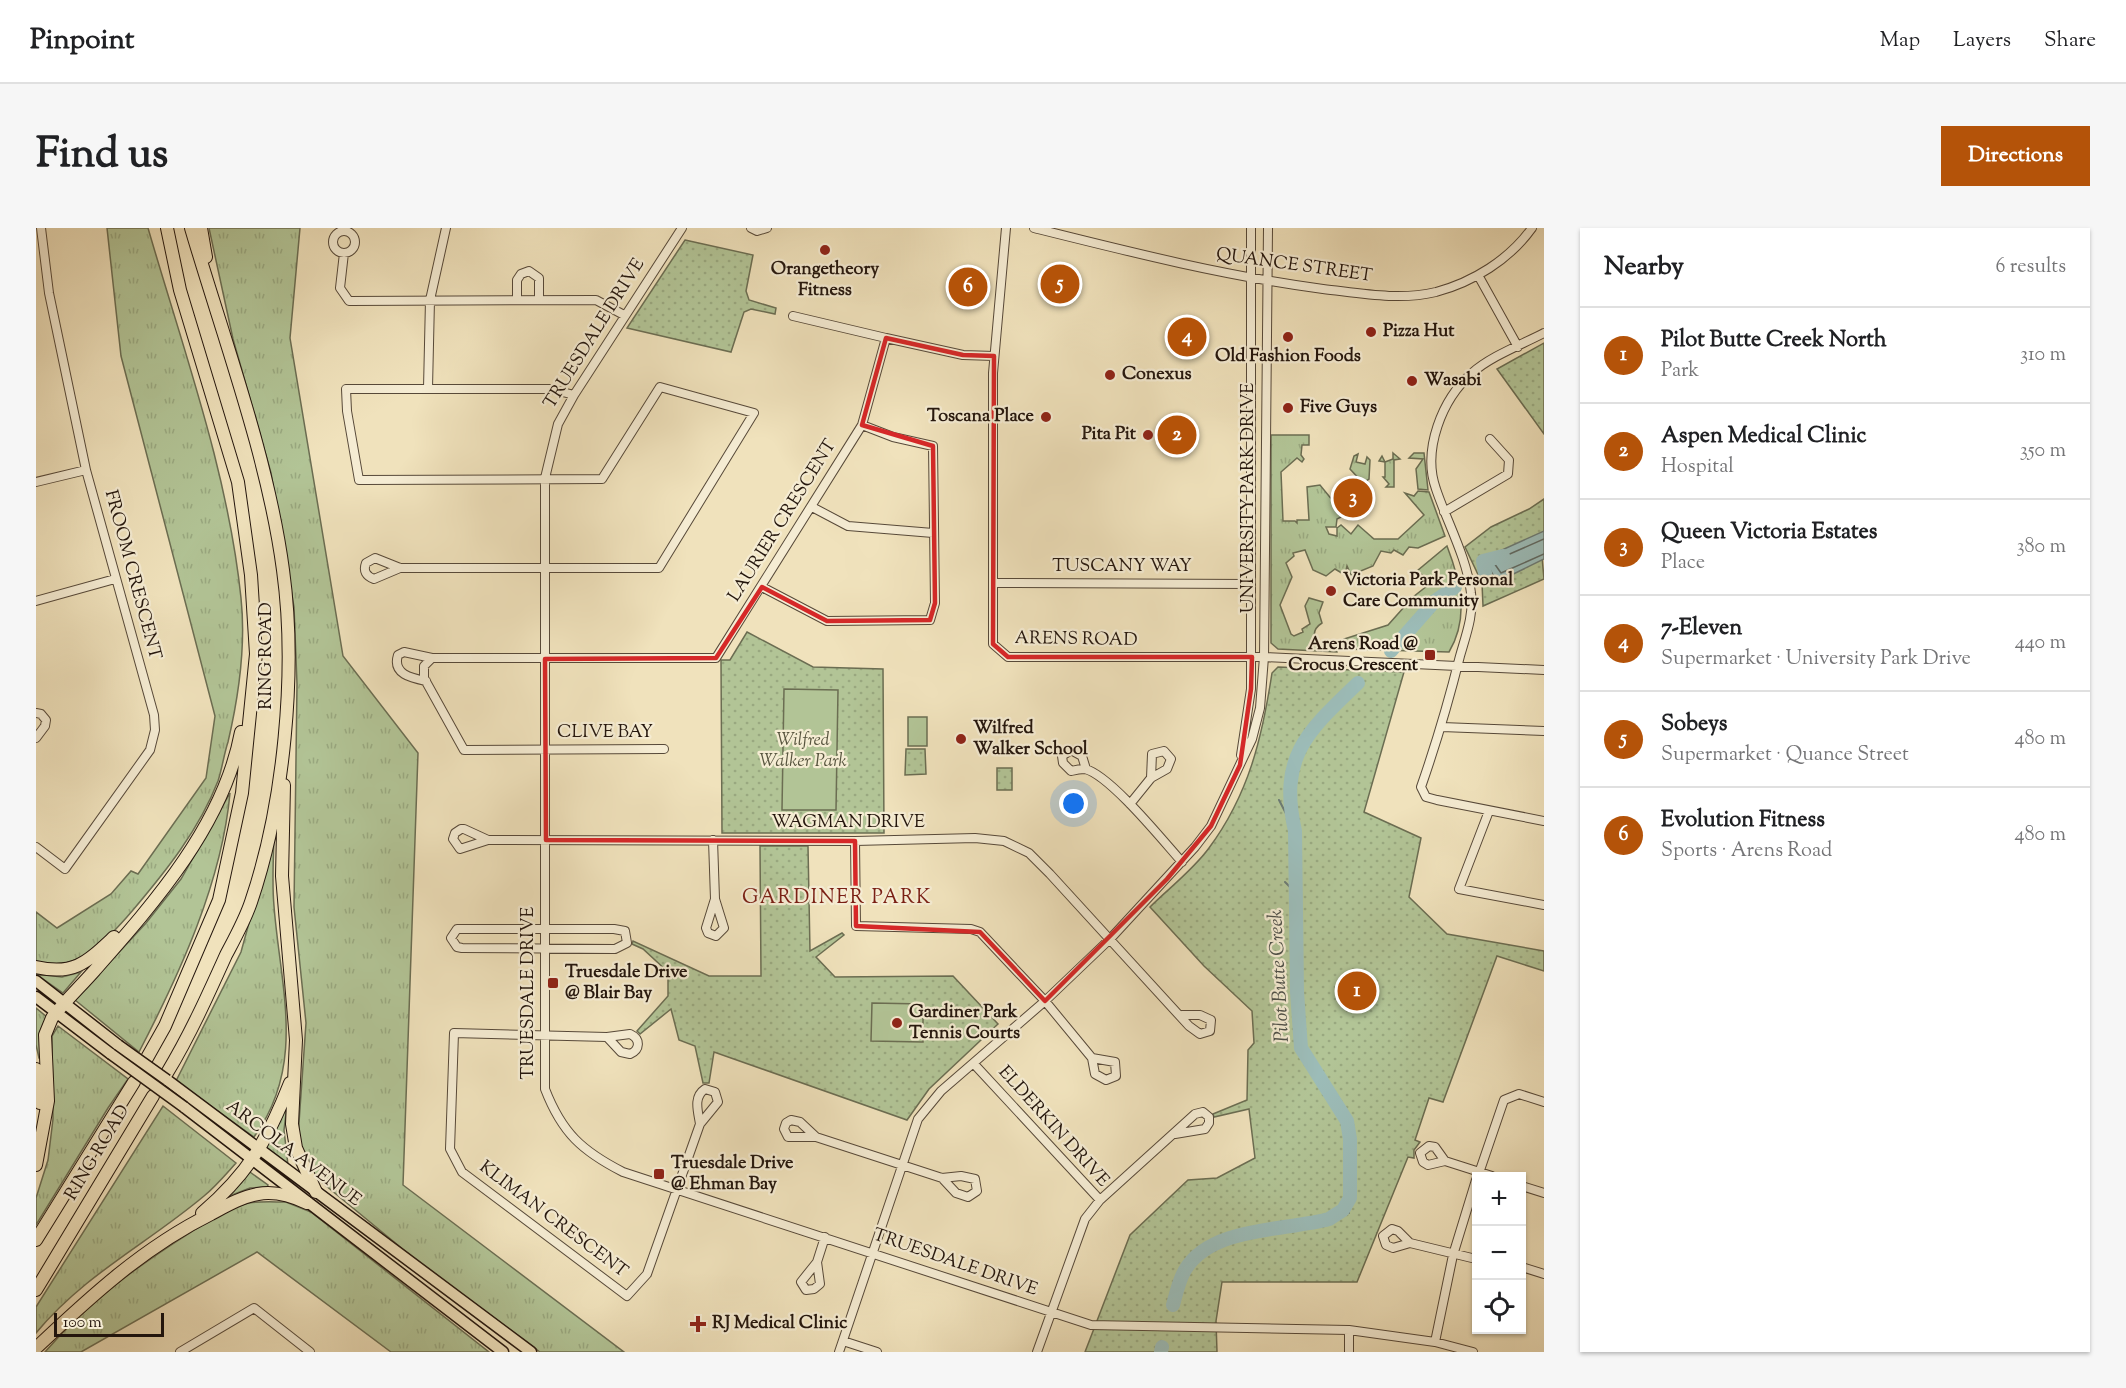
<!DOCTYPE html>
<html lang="en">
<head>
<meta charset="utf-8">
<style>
	:root { --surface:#fff; --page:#f6f6f6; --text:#202124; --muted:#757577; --line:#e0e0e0; --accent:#b45309 }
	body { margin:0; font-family:"Sorts Mill Goudy",serif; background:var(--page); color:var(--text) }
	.controls { position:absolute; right:18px; bottom:18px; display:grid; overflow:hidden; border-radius:0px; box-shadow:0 2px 4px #0004 }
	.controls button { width:54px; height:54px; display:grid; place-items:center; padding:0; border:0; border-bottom:2px solid var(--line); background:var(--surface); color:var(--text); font:30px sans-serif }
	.scale { position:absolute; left:18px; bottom:15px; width:110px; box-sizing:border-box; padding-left:6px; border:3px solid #24160d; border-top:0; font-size:16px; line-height:21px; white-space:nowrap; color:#24160d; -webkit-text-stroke:4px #f5ecd3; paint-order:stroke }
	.you { position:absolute; left:1038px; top:576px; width:21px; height:21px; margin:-15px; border:4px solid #fff; border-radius:50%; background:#1a73e8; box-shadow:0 0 0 9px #1a73e833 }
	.badge { display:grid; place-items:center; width:39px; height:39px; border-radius:50%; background:var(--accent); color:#fff; font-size:20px; font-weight:700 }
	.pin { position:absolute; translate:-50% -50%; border:3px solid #fff; box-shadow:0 2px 6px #0006 }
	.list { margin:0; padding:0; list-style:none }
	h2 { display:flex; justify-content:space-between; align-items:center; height:78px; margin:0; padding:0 24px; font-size:26px }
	h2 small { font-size:20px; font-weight:400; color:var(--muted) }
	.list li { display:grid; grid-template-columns:39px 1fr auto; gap:18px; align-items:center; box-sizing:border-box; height:96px; padding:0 24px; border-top:2px solid var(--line) }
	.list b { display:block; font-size:22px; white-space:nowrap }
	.list p { margin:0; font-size:20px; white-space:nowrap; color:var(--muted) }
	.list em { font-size:20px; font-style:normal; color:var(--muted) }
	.icon { flex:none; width:33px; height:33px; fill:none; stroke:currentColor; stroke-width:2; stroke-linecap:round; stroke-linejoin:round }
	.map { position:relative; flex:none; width:1508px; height:1124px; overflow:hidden; border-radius:0px }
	header { display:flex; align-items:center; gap:36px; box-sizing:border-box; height:84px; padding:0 30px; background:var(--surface); border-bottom:2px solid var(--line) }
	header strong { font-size:28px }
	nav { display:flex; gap:33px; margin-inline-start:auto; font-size:21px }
	.intro { display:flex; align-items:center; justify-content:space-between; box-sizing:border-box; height:144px; padding:0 36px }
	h1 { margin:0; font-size:42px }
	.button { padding:15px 27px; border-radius:0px; background:var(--accent); color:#fff; font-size:21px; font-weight:700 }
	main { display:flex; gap:36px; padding:0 36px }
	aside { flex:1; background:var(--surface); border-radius:0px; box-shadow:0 2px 4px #0004 }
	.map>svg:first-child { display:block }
</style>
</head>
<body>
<header>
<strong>Pinpoint</strong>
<nav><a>Map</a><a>Layers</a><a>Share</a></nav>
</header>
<div class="intro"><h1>Find us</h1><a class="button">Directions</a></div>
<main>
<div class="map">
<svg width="1508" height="1124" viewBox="0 0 1508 1124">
	<defs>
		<pattern id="grass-tufts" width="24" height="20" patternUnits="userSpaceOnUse" patternTransform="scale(1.5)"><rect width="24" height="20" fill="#b2c496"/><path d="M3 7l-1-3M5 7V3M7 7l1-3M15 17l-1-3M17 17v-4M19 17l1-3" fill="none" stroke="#99a880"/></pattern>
		<pattern id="park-dots" width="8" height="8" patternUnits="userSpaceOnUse" patternTransform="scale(1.5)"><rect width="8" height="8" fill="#b2c496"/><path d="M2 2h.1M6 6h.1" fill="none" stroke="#99a880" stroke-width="1.8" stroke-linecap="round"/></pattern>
	</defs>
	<rect width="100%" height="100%" fill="#f0e2bc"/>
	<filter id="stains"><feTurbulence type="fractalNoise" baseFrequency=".00333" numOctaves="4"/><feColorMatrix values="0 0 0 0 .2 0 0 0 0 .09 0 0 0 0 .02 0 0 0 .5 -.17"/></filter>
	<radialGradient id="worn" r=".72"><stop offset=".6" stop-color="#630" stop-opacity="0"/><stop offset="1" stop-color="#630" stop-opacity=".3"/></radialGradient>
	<path fill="url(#grass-tufts)" stroke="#6b6d52" stroke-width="1.5" d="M71,0H112C147,121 192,244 205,370C210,417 203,467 192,514C188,526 186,541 182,553C163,602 130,643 97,682C74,709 40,748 0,733V684L21,700L75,666L95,643L102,646L170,550L179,488L85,128Z
		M173,0H264L254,110L307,428L382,525L367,957L588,1124H504L380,1032L283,952L270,934L262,909L270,795L258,679L261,456L258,379L235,245L197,111Z
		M1235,207H1273V217H1266L1265,227L1268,231L1266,234L1261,230L1245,244L1247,293H1259L1261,295V292H1273L1271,259L1284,257L1306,284L1305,289L1301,291L1300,299H1290L1293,306L1301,308V300L1305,297L1315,306L1322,297L1338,311H1362L1388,287L1369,265L1378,268L1382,263L1393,264L1409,308L1382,320L1373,319L1367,327L1358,322L1355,325L1345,323L1337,338L1315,347L1311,338L1309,347L1299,341L1290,348L1277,342L1269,322L1257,325L1258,328L1250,335L1256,349L1244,377L1255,406L1258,408L1267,404L1266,401L1274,396L1269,378L1273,370L1287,374L1283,385L1286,395C1275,402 1276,413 1288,418L1301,416V424L1242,421L1235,415Z
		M1357,225L1364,231L1358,232V259H1350L1353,256L1347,249H1349V234L1343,233L1346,228L1349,234L1357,231Z
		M1378,225H1388L1392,262L1382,261L1380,241L1387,231L1373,230Z
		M1322,226L1320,234L1329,236L1331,229L1334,232L1333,251L1327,255L1314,241L1318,228Z
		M1411,318C1424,352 1434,389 1413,424L1309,421L1308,411L1352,397L1377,369L1396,354L1381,343Z
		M194,565C186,654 144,745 103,824L39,772L110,695L145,651Z
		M236,612L238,613C237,635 236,656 238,678C244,758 271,836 218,909L140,853L205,724Z
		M45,744L27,765L0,746L26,749Z
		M0,780L11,789L6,830H3L0,817Z
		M22,798L92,851L72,880L0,997V970L12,932L17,891L16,808Z
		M251,877L248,902L252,937L228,918Z
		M127,878L200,935C190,946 180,958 168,968C111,1016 49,1046 0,1105V1079Z
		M211,942L232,957L231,959L214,960L191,969Z
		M250,974L275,984L453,1124H355L221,1024L45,1124H9C51,1075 101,1038 155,1004C173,993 192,980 213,975C224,973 238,974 250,974Z"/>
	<path fill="url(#park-dots)" stroke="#6b6d52" stroke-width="1.5" d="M649,12L717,27L710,63L713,72L740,80L739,86L715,81L708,84L695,124L591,100Z
		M1508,115V206L1461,141Z
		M1508,271V303L1504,306L1508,351L1447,378L1446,355L1429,319L1455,299L1493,281Z
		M711,404L777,439L847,441L848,605H686L685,432H694Z
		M1242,439L1368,444L1328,584L1385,610L1373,669L1411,706L1508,723V743L1461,728L1407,874L1393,870L1379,912L1384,914L1378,922V930L1372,929L1321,1054H1186L1180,1093L1181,1124H1049L1094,1007L1152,952L1181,950L1219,930L1213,881L1178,889L1177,886L1211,872L1212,822L1218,815L1216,783L1168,738L1114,679C1133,660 1157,642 1173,620C1213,566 1226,510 1236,445Z
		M870,521H889L890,546L869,547Z
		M961,540H976V562H961Z
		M724,618H772L774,723L806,705L808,707L780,729L799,749L917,748L962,796L893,861L871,892L678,824L673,855H667L659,818L643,812L635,781L604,806L601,803L632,768V744L607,721L596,716L597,713L673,748H725Z"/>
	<path fill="#b2c496" stroke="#6b6d52" stroke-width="1.5" d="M748,461L802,462L800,582H746Z
		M872,489H891V518H872Z
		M836,775L887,776V814L835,813Z"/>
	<path fill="#9cbcb8" stroke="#6c7a74" stroke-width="1.5" d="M1508,303V331L1461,354L1448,330Z"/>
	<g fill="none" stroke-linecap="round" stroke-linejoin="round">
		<path stroke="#606962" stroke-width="1.5" d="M1508,311L1460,332L1458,335L1465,345L1508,326"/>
		<path stroke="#6c7a74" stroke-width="2" d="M1407,367L1413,353
			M1243,572L1259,603
			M1249,654L1259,664
			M1259,681L1263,678
			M1305,983L1313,985"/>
		<path stroke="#9cbcb8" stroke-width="14" d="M1449,345L1447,333L1467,328
			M1355,423L1399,373L1419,359
			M1137,1077C1140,1066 1143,1052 1149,1042C1175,998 1250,1003 1293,991L1307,982L1314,970V911L1311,893L1265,820L1261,764L1259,603C1242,528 1272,503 1322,455
			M1125,1124L1126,1119"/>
		<g stroke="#574939" stroke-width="10">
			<path id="minor" d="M646,0L538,167L522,196L509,250V861C526,905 546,923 587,944L1055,1097L1313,1102L1399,1114L1437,1124
				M715,0L721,3L731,0
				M970,0L957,145V416L972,429H1228L1508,442
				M998,0C1094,24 1189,48 1287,61C1323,65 1363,73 1400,64C1437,54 1473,32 1496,0
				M297 14a11 11 0 1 1 22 0a11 11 0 1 1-22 0Z
				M308,25L304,60L313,73L560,72L588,87
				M1442,47L1482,119
				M481,71V52L485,46L493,43L503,50V71
				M757,88L850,110
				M1508,105C1485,117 1455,128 1436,145C1406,171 1386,222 1400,261C1411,294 1431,330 1435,365C1438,386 1430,407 1424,428C1413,472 1400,516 1385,559L1390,569L1401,572L1508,593
				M392,160L394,72L410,0
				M0,254L50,242
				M776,279L812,298L897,305
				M1408,284L1472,246L1473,232L1454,211
				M364,340L338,351C330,348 327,343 330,335L339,330L364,340H623L718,185L624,159L566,251L323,252L311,183L310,161H515L538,167
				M957,355L1215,356
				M726,359L791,393L894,392L899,375L897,218L857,209L826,197
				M0,373L79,351
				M390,453C375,450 356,446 362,427L368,424L396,430
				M0,485L5,486L10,492L9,498L0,510
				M1406,499L1508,503
				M628,521L428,522L388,450V438L396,430H680L826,197L850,110L927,127L958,128
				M1205,527L1215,461V0
				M1050,541L1046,528L1035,522L1026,528L1027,535L1035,543C1039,542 1046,541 1049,541C1074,547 1128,614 1146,634
				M1094,576L1115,550L1131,541L1135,531L1128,523L1116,526L1115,550
				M1453,583L1423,661L1508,677
				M425,601H428L452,612L424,621L417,611L419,605Z
				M452,612L819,613L939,610L968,613L993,625L1014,646L1153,798L1164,806L1174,803L1175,792L1164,787H1146
				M677,612L679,671
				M819,613L820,698L935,701L944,704L1009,773L1056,830L1059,846L1070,852L1080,848L1079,834L1056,830
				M0,619L29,641L114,522L119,502L118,487L50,242L13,65L5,0
				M679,671L688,700L680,708L672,705L670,700Z
				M421,701H578L589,703L591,715L579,721L426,720L421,719L415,710Z
				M594,806C605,811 604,822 594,826L585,824L571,809Z
				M571,809L418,805L414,921L426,944L591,1068L611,1046L664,896
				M938,836L1064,972L1049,991L1001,1124
				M669,861L679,864L682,874L664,896C662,883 657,869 669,861Z
				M755,892L764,894L780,909H752L748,901L750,895Z
				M780,909L906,950L925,948L939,951L941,963L932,969L920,965L906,950
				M1393,918L1399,919L1409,933L1392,937L1387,934L1384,925Z
				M1409,933L1456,948
				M1442,948L1468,872L1483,866L1508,874
				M1486,958L1508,965
				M1064,972L1159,886L1167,884L1173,889V895L1169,901L1139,906
				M1356,1001L1362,1003L1374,1015L1357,1020L1350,1017L1347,1008Z
				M1374,1015L1440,1031
				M781,1034L784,1056L778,1061L770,1062L765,1054L781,1034L789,1009
				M1486,1039L1508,1046
				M807,1113L841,1124
				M1399,1114L1417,1027L1440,952
				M144,1124L218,1080L274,1124
				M803,1124L882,891L905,863L1009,773L1075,710L1159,619L1175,598L1216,511L1224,480L1228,429L1232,0
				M1313,1124V1102"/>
		</g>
		<g stroke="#24160d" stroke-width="13">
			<path id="major" d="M0,753L82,817
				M0,769L75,826
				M131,852L495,1124
				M148,879L467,1124"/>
		</g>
		<g stroke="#24160d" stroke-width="14">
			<path id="highway" d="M165,0L170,29
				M248,557L246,648L260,812L256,896L260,920L280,964
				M0,739C38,748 51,734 78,709
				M111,830L129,798L183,672L206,565L220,426L215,347L202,254L144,62L131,0
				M0,841L4,875
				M131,845C154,807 172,767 190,727C199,710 209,692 215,674C248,577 261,443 247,342C232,229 187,109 155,0
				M0,937L12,873L9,807L16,790C29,773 44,759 59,742C119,674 188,596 205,504
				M166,985C213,945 232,911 254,855
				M0,1012L98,854
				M0,1062L117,868
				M0,1120C54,1069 108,1019 175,986C190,978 205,969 222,966C238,963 256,968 271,975"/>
		</g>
		<use href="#minor" stroke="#f5ecd3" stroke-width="8"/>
		<use href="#major" stroke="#f0e2bc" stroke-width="10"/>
		<use href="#highway" stroke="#f0e2bc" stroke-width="12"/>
		<g stroke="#24160d" stroke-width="13" stroke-linecap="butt">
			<path id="major-bridge" d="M82,817L131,852
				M75,826L148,879"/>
		</g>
		<use href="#major-bridge" stroke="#f0e2bc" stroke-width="10"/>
	</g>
	<path fill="none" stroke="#d62828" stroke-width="4.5" stroke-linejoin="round" d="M850,110L927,127L958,128L957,416L972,429H1216L1215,461L1204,537L1175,598L1131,651L1009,773L944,704L820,698L819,613L510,612L509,431L680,430L726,359L791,393L894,392L899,375L897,218L826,197Z"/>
	<g fill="#8f2418" stroke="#f5ecd3" stroke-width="2">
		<circle cx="789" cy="22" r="6"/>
		<circle cx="1335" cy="104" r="6"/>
		<circle cx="1252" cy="109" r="6"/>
		<circle cx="1074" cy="147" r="6"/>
		<circle cx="1376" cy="153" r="6"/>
		<circle cx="1252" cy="180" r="6"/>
		<circle cx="1010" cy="189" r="6"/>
		<circle cx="1112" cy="207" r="6"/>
		<circle cx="1295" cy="363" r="6"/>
		<rect x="1388" y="421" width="12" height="12" rx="3"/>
		<circle cx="925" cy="511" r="6"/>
		<rect x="511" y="749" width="12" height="12" rx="3"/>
		<circle cx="861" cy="795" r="6"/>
		<rect x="617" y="940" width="12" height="12" rx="3"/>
		<path d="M659 1087h6v6h6v6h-6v6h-6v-6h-6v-6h6z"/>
	</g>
	<g text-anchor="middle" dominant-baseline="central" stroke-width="4.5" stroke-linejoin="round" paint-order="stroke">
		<g font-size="18" fill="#24160d" stroke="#f5ecd3">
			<text transform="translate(1258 38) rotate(8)">QUANCE STREET</text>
			<text transform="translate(559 106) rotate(-58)">TRUESDALE DRIVE</text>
			<text transform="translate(1213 270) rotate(-90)">UNIVERSITY PARK DRIVE</text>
			<text transform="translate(747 293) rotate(-58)">LAURIER CRESCENT</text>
			<text x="1086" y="339">TUSCANY WAY</text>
			<text transform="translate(96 347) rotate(75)">FROOM CRESCENT</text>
			<text transform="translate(1040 412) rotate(1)">ARENS ROAD</text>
			<text transform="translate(231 428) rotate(-90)">RING ROAD</text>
			<text x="569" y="505">CLIVE BAY</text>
			<text x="812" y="595">WAGMAN DRIVE</text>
			<text transform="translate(493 765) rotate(-90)">TRUESDALE DRIVE</text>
			<text transform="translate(1017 899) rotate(48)">ELDERKIN DRIVE</text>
			<text transform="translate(62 925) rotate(-59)">RING ROAD</text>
			<text transform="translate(257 926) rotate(37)">ARCOLA AVENUE</text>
			<text transform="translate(517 992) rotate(37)">KLIMAN CRESCENT</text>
			<text transform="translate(919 1035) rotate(19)">TRUESDALE DRIVE</text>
		</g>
		<g font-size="18" font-weight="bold" fill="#24160d" stroke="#f5ecd3" text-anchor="start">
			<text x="789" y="42" text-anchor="middle">Orangetheory<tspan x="789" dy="21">Fitness</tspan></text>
			<text x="1347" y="104">Pizza Hut</text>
			<text x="1252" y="129" text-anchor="middle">Old Fashion Foods</text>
			<text x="1086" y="147">Conexus</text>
			<text x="1388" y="153">Wasabi</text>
			<text x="1264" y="180">Five Guys</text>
			<text x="998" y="189" text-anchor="end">Toscana Place</text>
			<text x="1100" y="207" text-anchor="end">Pita Pit</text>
			<text x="1307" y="353">Victoria Park Personal<tspan x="1307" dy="21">Care Community</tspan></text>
			<text x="1382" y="417" text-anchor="end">Arens Road @<tspan x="1382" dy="21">Crocus Crescent</tspan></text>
			<text x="937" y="501">Wilfred<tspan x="937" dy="21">Walker School</tspan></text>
			<text x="529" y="745">Truesdale Drive<tspan x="529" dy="21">@ Blair Bay</tspan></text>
			<text x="873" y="785">Gardiner Park<tspan x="873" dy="21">Tennis Courts</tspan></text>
			<text x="635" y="936">Truesdale Drive<tspan x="635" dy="21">@ Ehman Bay</tspan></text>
			<text x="676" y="1096">RJ Medical Clinic</text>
		</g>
		<g font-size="18" font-style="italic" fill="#56533d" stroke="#f5ecd3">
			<text x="767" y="513">Wilfred<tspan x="767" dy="21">Walker Park</tspan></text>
		</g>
		<g font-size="20" letter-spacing="1.5" fill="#7a1f14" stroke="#f5ecd3">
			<text x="801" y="670">GARDINER PARK</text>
		</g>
		<g font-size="20" font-style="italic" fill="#4e5049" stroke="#f5ecd3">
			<text transform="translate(1244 748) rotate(-93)">Pilot Butte Creek</text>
		</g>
	</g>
	<rect width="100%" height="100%" filter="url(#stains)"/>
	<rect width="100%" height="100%" fill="url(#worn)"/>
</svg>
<div class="controls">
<button>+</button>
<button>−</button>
<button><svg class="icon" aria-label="locate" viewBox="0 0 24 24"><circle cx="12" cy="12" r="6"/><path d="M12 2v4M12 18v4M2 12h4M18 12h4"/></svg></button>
</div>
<div class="scale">100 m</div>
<div class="you"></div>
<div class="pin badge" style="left:1321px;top:763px">1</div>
<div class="pin badge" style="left:1141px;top:207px">2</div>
<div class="pin badge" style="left:1317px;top:270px">3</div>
<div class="pin badge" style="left:1151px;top:109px">4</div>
<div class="pin badge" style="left:1024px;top:56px">5</div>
<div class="pin badge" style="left:932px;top:59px">6</div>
</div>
<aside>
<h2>Nearby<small>6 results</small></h2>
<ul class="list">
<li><span class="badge">1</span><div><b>Pilot Butte Creek North</b><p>Park</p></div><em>310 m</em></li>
<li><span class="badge">2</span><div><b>Aspen Medical Clinic</b><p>Hospital</p></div><em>350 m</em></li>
<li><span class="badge">3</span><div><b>Queen Victoria Estates</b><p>Place</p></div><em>380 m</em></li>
<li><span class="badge">4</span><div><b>7-Eleven</b><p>Supermarket · University Park Drive</p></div><em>440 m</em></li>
<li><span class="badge">5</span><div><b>Sobeys</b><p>Supermarket · Quance Street</p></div><em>480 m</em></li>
<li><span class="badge">6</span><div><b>Evolution Fitness</b><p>Sports · Arens Road</p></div><em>480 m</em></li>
</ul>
</aside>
</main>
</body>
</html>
